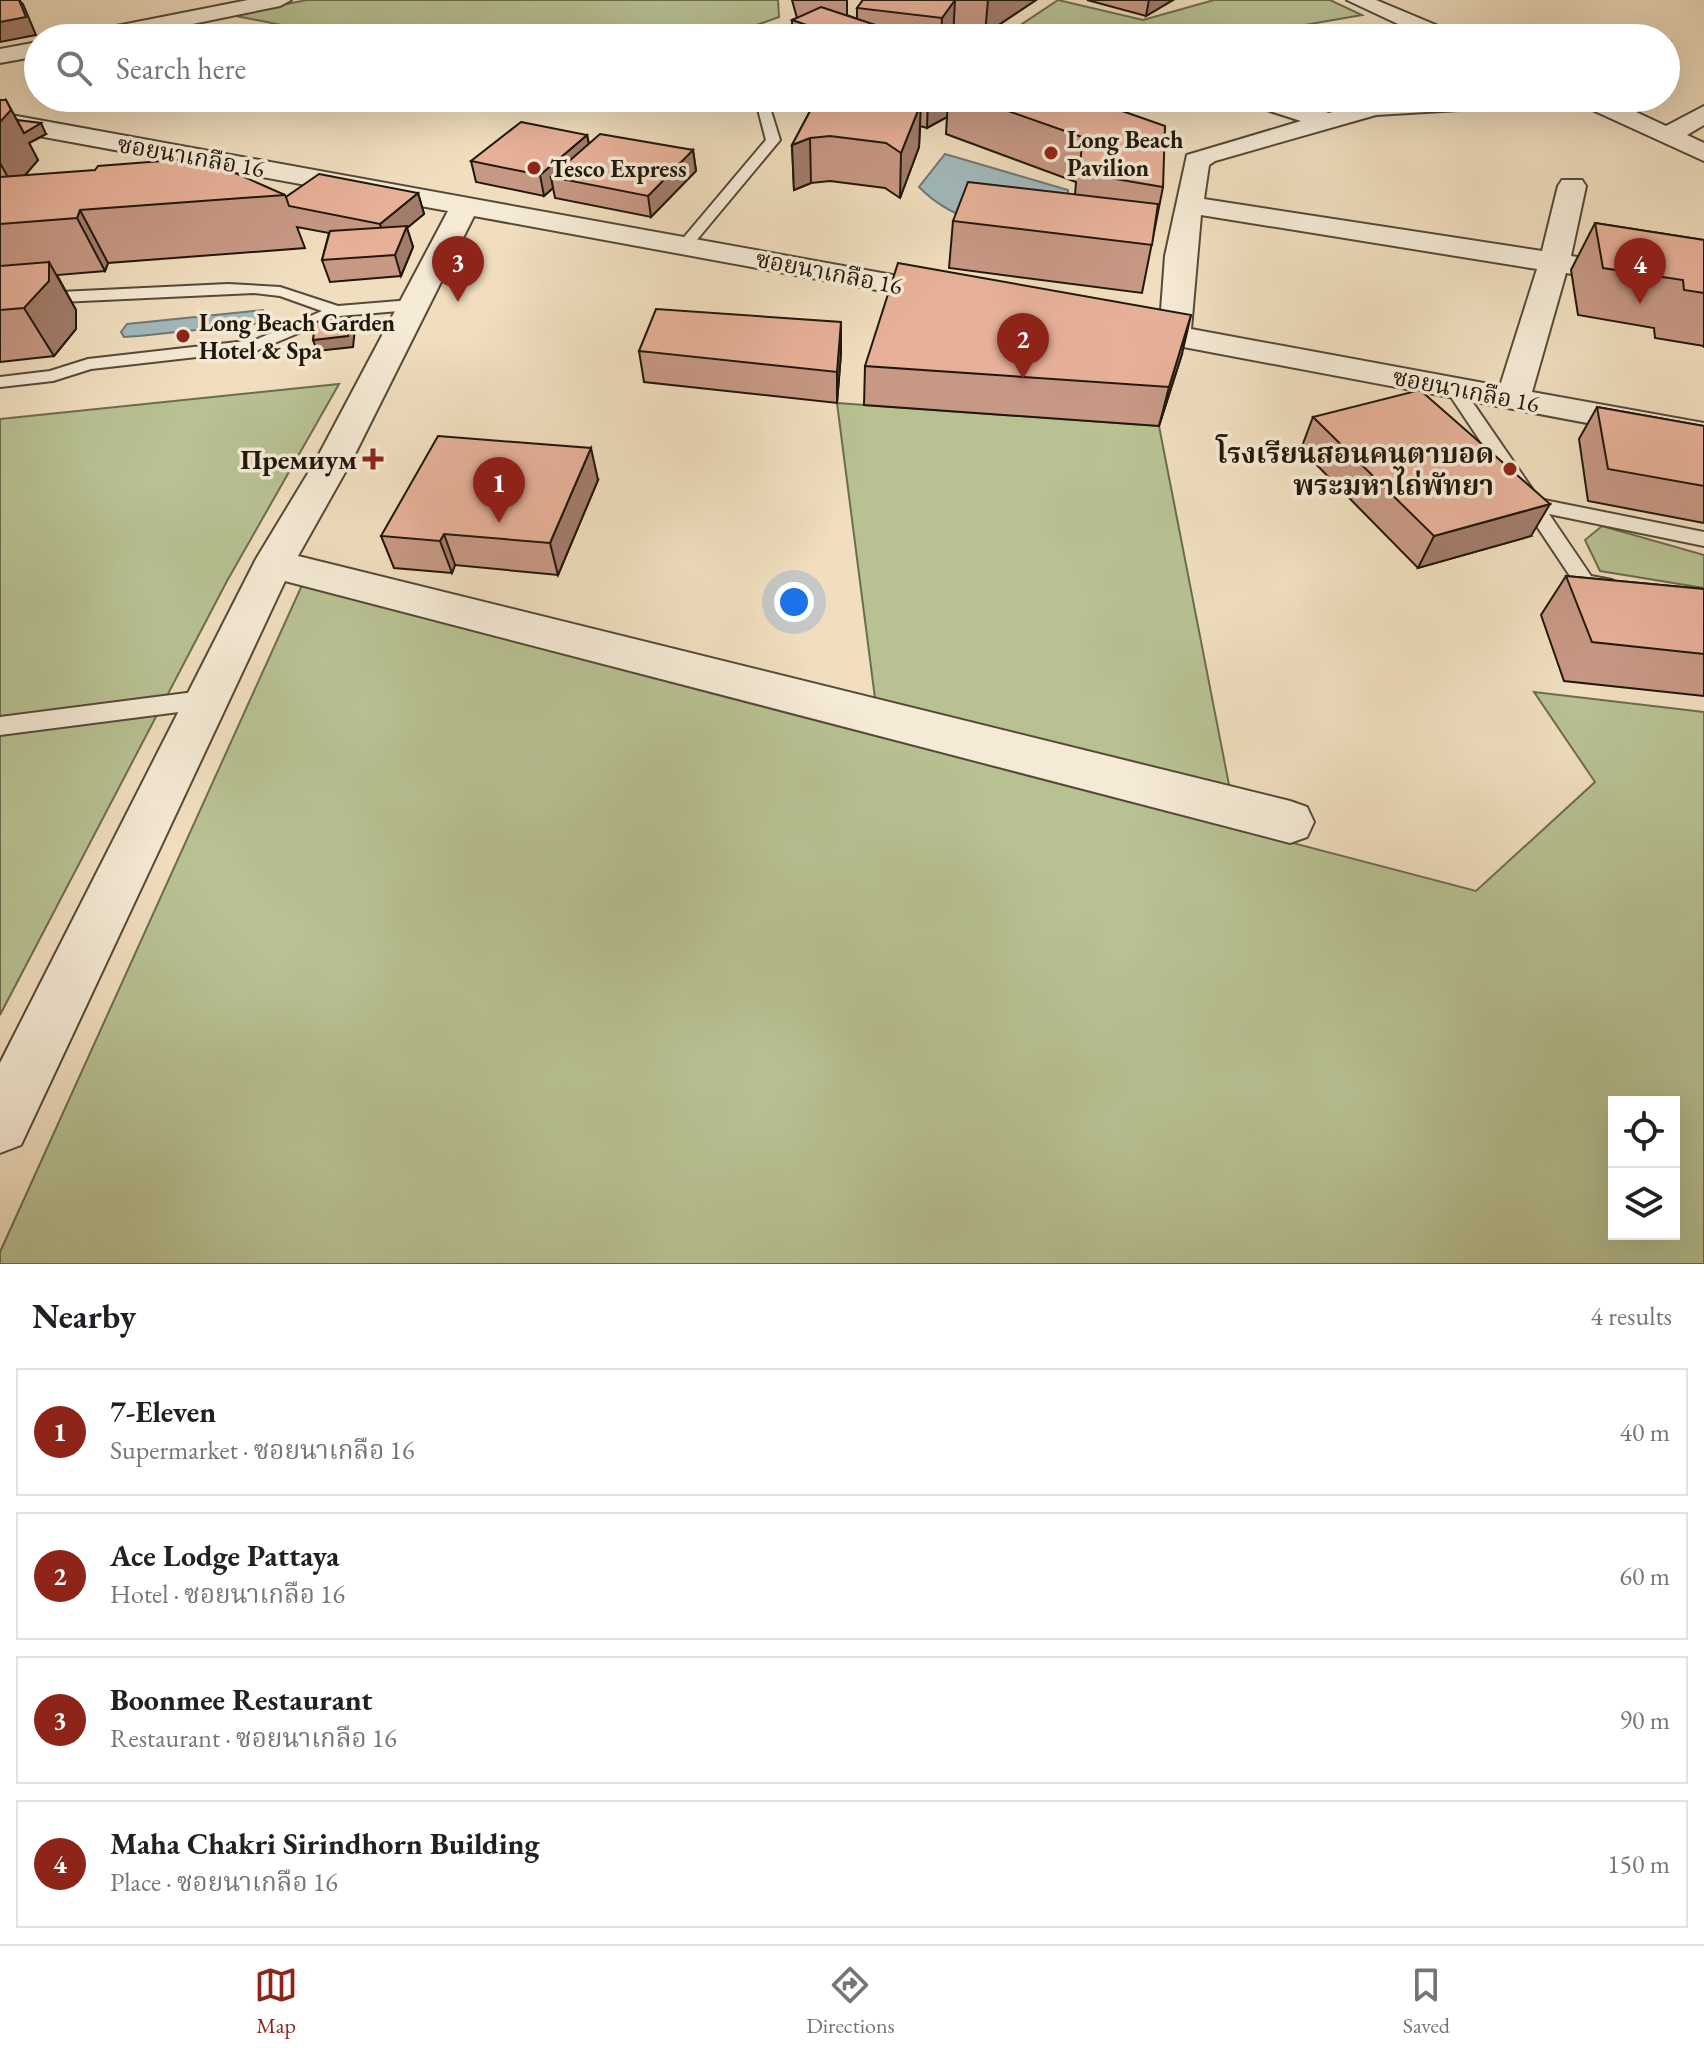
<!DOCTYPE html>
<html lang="en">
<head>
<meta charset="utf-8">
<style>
	:root { --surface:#fff; --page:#f2f2f2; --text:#202124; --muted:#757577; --line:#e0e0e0; --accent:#8f2418 }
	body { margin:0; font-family:"EB Garamond","Noto Serif Thai",serif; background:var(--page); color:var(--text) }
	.controls { position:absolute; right:24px; bottom:24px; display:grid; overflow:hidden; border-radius:0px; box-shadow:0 8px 32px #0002 }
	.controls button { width:72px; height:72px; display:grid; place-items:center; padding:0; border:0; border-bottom:2px solid var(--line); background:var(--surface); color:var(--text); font:40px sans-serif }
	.you { position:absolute; left:794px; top:602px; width:28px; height:28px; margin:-20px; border:6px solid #fff; border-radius:50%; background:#1a73e8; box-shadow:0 0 0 12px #1a73e833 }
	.badge { display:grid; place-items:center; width:52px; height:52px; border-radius:50%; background:var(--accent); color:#fff; font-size:26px; font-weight:700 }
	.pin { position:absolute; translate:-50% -66px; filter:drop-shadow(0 2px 4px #0008) }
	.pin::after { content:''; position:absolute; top:42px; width:28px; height:24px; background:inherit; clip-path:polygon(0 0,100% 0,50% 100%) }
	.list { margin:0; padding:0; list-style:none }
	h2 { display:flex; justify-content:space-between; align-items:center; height:104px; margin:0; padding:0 32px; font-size:34px }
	h2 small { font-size:26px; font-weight:400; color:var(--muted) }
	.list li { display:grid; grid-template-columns:52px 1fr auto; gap:24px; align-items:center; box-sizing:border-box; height:128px; margin:0 16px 16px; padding:0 16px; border:2px solid var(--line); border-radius:0px }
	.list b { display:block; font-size:30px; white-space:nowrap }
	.list p { margin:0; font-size:26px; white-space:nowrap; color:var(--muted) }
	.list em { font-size:26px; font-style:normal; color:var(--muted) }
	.icon { flex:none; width:44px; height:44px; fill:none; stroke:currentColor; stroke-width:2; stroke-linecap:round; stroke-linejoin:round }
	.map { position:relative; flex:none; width:1704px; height:1264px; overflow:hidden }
	.search { position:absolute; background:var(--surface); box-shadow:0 8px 32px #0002; left:24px; right:24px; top:24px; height:88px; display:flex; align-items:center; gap:20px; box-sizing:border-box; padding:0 28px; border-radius:44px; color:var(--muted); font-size:30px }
	.sheet { height:680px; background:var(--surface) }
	nav { display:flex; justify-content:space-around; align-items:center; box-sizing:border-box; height:112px; border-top:2px solid var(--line); background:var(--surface); font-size:22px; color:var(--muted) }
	nav a { display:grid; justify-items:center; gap:4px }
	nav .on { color:var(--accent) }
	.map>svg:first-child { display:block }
</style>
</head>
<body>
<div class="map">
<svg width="1704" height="1264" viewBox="0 0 1704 1264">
	<rect width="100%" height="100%" fill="#f0debe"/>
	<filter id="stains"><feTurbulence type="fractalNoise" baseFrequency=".0025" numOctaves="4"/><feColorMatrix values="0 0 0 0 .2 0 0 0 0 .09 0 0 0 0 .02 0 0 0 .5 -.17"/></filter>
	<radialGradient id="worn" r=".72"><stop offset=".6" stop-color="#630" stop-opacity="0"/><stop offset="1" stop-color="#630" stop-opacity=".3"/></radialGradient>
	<path fill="#b8c192" stroke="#6c6c4f" stroke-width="2" fill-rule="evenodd" d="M307,0H778L779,17L721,38H347L231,15Z
		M1058,0L1143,20L1214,0H1330L1362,15L1229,38H1001Z
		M339,384L227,581L0,1015V419Z
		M837,403L1159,426L1230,790L876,706Z
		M1602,526L1704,555V588L1600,571L1585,540Z
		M303,583L1476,891L1595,782L1534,692L1704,712V1264H0V1252ZM1614,1102H1674V1234H1614Z"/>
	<path fill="#a1b9bd" stroke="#6e7876" stroke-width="2" d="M945,154L1068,190L1069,228C1012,228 961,230 919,187Z
		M263,310L266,317L262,323L139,336L124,337L121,332L127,324Z"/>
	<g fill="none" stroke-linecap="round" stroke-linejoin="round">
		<g stroke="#554938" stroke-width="4">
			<path id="service" d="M755,98H767L780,140L690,248H680V242L766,140Z
				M228,284L280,287L338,306L411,300L419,305L411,310L339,316L258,350L91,369L53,381L0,387V377L50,371L88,359L255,340L322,311L280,296L254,293L39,303L31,298L39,293Z
				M1454,383L1460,384L1539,499L1704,532V546L1549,514L1591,576L1612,580L1616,585L1605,593L1578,588L1445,388Z
				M210,690L218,693L222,699L218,705L210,708L0,735V717Z"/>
		</g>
		<g stroke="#554938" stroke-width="4">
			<path id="minor" d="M248,0H291L280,6L124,38H80L91,31Z
				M1347,0H1376L1455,33L1458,38H1428Z
				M38,42V56L0,63V49Z
				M1242,98H1280L1329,113L1375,101L1606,98L1666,126L1704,106V125L1687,135L1704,143V161L1577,103L1376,115L1215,161L1209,165L1204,199L1542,251L1558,186L1562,180H1582L1586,186L1571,256L1704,277V295L1566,273L1532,392L1704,423V445L1120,335L1115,328L1120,321L1131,318L1160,324L1165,256L1187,155L1301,121L1245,103ZM1201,215L1537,269L1500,386L1191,329Z
				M0,113L959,287L963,294L959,301L948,303L474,216L352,460L298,556L1290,801L1307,807L1314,822L1307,837L1290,843L285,581L21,1145L0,1153V1063L256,559L316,460L448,211L0,129Z"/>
		</g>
		<use href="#service" fill="#f5ead5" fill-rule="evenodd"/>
		<use href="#minor" fill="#f5ead5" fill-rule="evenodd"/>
	</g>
	<path fill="#c79884" stroke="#21170c" stroke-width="2" d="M792,0H847V15L857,19V8L863,0H1036L985,34L953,26V38H792V20L797,18Z
		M1087,0H1173L1146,16Z
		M817,98H1085L1163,187L1142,293L949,268L953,221L1075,195L1076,182L946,134L947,117L927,128L920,126L919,147L900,198L885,188L830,181L811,183L794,190L792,145Z
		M0,100L17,120L46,134L29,143L38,160L25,175L285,195L286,197L418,193L424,214L407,228L413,247L401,276L330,282L322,260L329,233L297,227L305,248L108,263L105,271L57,275L76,310V329L54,356L0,362Z
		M587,135L589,144L693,150L696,171L651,217L555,198L553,188L544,196L476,182L471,161Z
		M1595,223L1704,240V348V346L1655,338L1654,328L1578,315L1571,270Z
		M639,351L841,353L837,403L644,382Z
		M1182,354L1159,426L864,405L865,366Z
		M1597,407L1704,426V523L1588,501L1579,439Z
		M1313,417L1531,536L1418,568L1301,449Z
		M598,480L558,575L455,565L452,573L394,568L381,536Z
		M1566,576L1704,589V696L1564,681L1541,615Z"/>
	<path fill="#a27c6b" stroke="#21170c" stroke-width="2" d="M19,0L23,4L36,35L0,42V22Z
		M955,0L953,38H941L942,18Z
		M988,0H1036L985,34Z
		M1149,0H1173L1146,16Z
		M928,98H948L947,117L927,128Z
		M6,100L24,133L41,123L46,134L29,143L38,160L14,188L0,163V122Z
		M921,103L919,147L900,198L901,153Z
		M587,135L591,155L551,177L553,188L544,196L540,175Z
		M810,138L811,183L794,190L792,145Z
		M693,150L696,171L651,217L648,196Z
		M418,193L424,214L407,228L413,247L401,276L395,255L386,245L380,224Z
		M80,210L108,263L105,271L77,218Z
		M49,262L76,310V329L54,356L24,308Z
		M1191,315L1182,354L1159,426L1169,387Z
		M350,318L355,329L353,347L317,351L313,340Z
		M841,322V353L837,403V372Z
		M591,448L598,480L558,575L550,543Z
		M1550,504L1531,536L1418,568L1434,536Z
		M444,534L455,565L452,573L440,541Z"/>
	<path fill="#e7b199" stroke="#21170c" stroke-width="2" d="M0,0H19L26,17L0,22Z
		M863,0H955L942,18L857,8Z
		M821,7L915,38H831L836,35L792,20Z
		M817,98H863L921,103L901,153L886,143L830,136L810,138L792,145Z
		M971,98H1085L1165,126L1163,187L1080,173L1082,137Z
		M0,100H6L11,110L0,122Z
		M17,120L41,123L24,133Z
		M521,122L587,135L540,175L471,161Z
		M600,134L693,150L648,196L551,177Z
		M201,158L285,195L80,210L77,218L0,224V177L95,170L98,166Z
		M319,174L418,193L380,224L289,206L286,197Z
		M968,182L1158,204L1152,245L953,221Z
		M1595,223L1704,240V293L1684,290L1683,280L1603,268Z
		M407,226L395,255L322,260L330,231Z
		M49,262V281L24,308L0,310V266Z
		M898,263L1191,315L1169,387L865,366Z
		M656,309L841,322L837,372L639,351Z
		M350,318L348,336L313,340L315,322Z
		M1420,390L1550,504L1434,536L1313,417Z
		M1597,407L1704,426V486L1608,469Z
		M438,436L591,448L550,543L444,534L440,541L381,536Z
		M1566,576L1704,589V654L1592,642Z"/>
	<g fill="#8f2418" stroke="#f5ead5" stroke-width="3">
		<circle cx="1051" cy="153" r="8"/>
		<circle cx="534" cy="168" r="8"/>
		<circle cx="183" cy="336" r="8"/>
		<path d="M369 447h8v8h8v8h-8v8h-8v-8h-8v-8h8z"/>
		<circle cx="1510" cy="469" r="8"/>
	</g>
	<g text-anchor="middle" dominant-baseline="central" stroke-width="7" stroke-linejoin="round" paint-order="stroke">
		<g font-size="24" font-weight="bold" fill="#21170c" stroke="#f5ead5" text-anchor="start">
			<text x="1067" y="139">Long Beach<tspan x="1067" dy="28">Pavilion</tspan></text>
			<text x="550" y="168">Tesco Express</text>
			<text x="199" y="322">Long Beach Garden<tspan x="199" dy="28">Hotel &amp; Spa</tspan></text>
		</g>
		<g font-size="24" fill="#21170c" stroke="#f5ead5">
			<text transform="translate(191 156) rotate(10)">ซอยนาเกลือ 16</text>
			<text transform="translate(829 272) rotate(11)">ซอยนาเกลือ 16</text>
			<text transform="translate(1466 390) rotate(11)">ซอยนาเกลือ 16</text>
		</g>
		<g font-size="28" font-weight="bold" fill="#21170c" stroke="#f5ead5" text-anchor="end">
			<text x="1494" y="453">โรงเรียนสอนคนตาบอด<tspan x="1494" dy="32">พระมหาไถ่พัทยา</tspan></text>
			<text x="357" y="459">Премиум</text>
		</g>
	</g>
	<rect width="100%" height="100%" filter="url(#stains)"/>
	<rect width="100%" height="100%" fill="url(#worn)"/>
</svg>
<div class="controls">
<button><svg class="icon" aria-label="locate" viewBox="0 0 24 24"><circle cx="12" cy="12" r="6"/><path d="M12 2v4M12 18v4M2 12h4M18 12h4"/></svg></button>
<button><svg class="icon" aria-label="layers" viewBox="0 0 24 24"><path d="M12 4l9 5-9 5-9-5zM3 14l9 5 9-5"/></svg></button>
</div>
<div class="you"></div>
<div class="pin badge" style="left:499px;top:523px">1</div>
<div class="pin badge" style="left:1023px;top:379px">2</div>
<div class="pin badge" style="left:458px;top:302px">3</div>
<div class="pin badge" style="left:1640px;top:304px">4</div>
<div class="search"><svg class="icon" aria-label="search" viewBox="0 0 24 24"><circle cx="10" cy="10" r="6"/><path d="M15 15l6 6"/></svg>Search here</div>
</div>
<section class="sheet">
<h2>Nearby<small>4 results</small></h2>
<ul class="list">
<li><span class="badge">1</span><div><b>7-Eleven</b><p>Supermarket · ซอยนาเกลือ 16</p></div><em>40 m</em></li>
<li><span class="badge">2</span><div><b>Ace Lodge Pattaya</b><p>Hotel · ซอยนาเกลือ 16</p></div><em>60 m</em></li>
<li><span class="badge">3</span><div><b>Boonmee Restaurant</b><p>Restaurant · ซอยนาเกลือ 16</p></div><em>90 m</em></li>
<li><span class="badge">4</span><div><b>Maha Chakri Sirindhorn Building</b><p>Place · ซอยนาเกลือ 16</p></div><em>150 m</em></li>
</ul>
</section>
<nav>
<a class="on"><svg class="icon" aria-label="map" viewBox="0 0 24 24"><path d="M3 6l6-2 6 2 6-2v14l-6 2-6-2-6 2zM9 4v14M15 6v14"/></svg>Map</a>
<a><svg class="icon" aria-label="directions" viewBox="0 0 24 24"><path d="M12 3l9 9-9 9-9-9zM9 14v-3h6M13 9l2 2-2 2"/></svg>Directions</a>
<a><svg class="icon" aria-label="saved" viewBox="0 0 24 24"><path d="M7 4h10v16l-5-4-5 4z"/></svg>Saved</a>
</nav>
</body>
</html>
